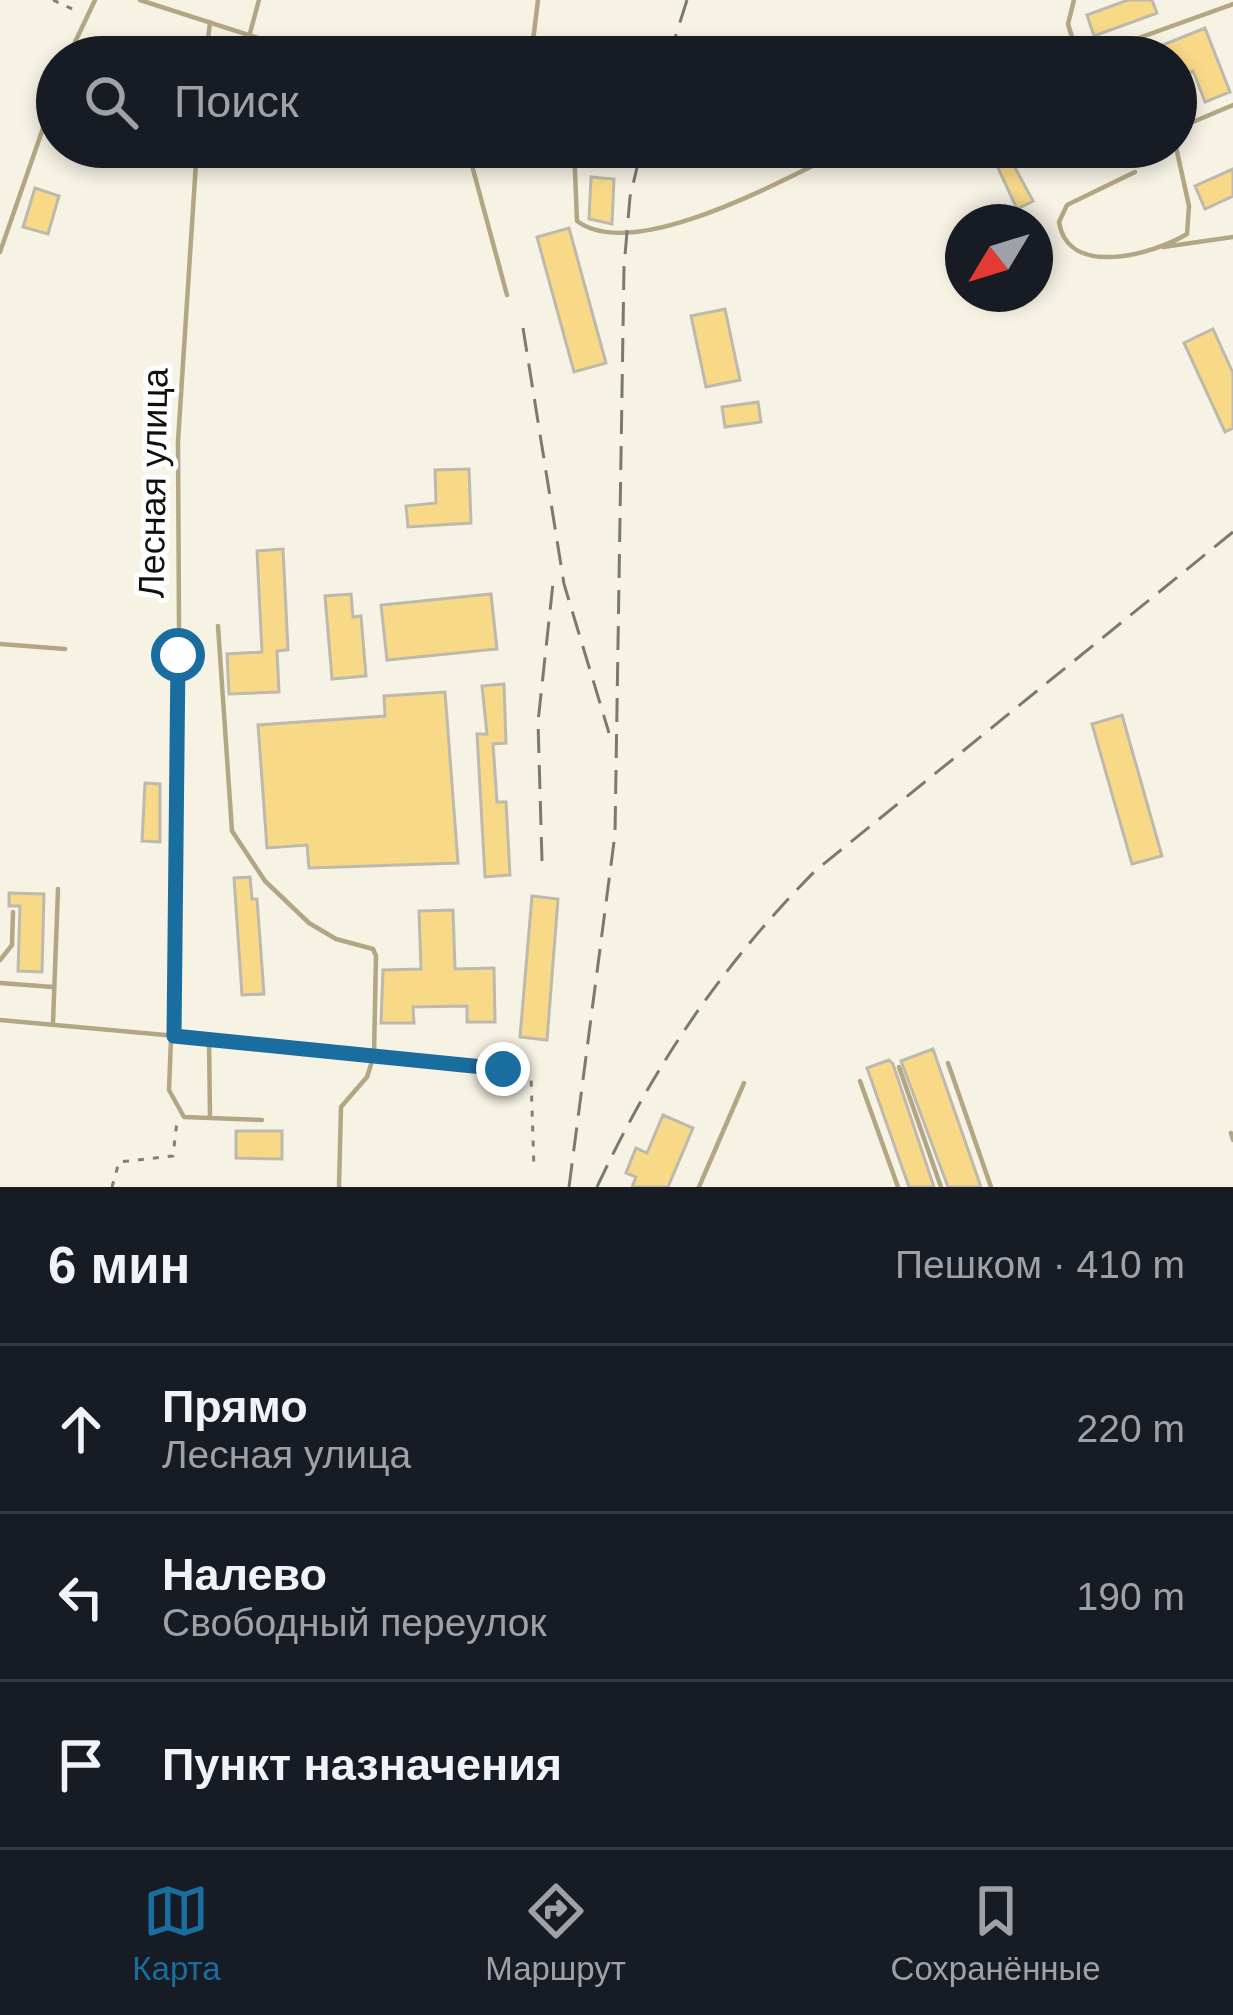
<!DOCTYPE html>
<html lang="ru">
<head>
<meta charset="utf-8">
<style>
	:root { --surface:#171b24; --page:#242831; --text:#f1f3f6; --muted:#9ea1a6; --line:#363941; --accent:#196e9f }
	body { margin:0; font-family:Arial,sans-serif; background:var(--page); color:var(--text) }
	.compass { position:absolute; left:945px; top:204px; width:108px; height:108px; border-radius:50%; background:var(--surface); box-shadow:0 6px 18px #0003; rotate:232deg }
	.stop { position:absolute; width:36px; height:36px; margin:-27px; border:9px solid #196e9f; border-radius:50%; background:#fff }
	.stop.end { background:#196e9f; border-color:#fff; box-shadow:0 3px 12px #0008 }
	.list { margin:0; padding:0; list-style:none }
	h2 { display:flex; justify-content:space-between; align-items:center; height:156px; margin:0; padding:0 48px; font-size:51px }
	h2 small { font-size:39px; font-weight:400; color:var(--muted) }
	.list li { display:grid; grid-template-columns:78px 1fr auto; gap:36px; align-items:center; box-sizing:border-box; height:168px; padding:0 48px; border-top:3px solid var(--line) }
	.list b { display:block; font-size:45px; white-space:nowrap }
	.list p { margin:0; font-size:39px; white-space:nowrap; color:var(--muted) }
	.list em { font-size:39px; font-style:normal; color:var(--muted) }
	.icon { flex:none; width:66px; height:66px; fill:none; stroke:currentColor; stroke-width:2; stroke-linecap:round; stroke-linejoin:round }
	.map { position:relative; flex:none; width:1233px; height:1187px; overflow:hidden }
	.search { position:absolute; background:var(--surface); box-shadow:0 6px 18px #0003; left:36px; right:36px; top:36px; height:132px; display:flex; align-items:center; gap:30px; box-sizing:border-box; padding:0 42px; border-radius:66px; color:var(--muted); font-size:45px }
	.sheet { height:660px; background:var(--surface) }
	nav { display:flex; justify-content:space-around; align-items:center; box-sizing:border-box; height:168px; border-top:3px solid var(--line); background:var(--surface); font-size:33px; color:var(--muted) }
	nav a { display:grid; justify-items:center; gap:6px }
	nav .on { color:var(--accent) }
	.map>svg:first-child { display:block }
</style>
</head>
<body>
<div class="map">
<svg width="1233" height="1187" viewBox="0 0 1233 1187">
	<rect width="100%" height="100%" fill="#f6f2e4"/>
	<path fill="#f8d988" stroke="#beb9ad" stroke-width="3" d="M1128,0H1152L1157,13L1094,36L1087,15Z
		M1205,28L1230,92L1205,102L1193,71L1176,78V57H1133Z
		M1004,147L1033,201L1017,209L991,153Z
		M1233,169V196L1205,209L1195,186Z
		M591,177L614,179L612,224L589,219Z
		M35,188L59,196L48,234L23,227Z
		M569,228L606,363L574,372L537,237Z
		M725,309L740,380L706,387L691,316Z
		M1213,329L1233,373V428L1225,432L1184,343Z
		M758,402L761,422L725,427L722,407Z
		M469,469L471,523L408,527L406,506L436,503L435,470Z
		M283,549L288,650L277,651L279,692L229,694L227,654L262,652L257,551Z
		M351,594L353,617L361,616L366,676L332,679L325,596Z
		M491,594L497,649L387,660L381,605Z
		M504,684L506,743L493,744L497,802H506L510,875L485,877L477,734H487L482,686Z
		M445,692L458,863L309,868L307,845L267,848L258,725L385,716L384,696Z
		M1122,715L1162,856L1132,864L1092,724Z
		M145,783L160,784V842L142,841Z
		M250,877L252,899H257L264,994L242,995L234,878Z
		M9,893L44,894L42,972L18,971L20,906H9Z
		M532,896L558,899L547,1040L520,1037Z
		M453,910L455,969L494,968L495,1022H467V1006L413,1007L414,1023H381L383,970L421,969L419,911Z
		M933,1049L981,1187H948L901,1061Z
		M889,1060L893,1064L934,1187H909L867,1068Z
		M663,1115L693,1128L668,1187H632L636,1177L626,1173L636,1148L647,1153Z
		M236,1131H282V1159L236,1158Z"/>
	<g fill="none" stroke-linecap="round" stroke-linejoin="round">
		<path stroke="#827f77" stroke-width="3" stroke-dasharray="6 9" stroke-linecap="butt" d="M53,0L79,12
			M524,1068L531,1077L534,1169
			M112,1187L119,1162L173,1156L177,1121"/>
		<path stroke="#b2a685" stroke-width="4.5" d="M140,0L317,57
			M1074,0L1068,24L1078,57
			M250,33L259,0
			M815,52L816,57
			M68,57L95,0
			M206,57L210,22
			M531,57L538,0
			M1086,57L1233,4
			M1176,139L1188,124L1233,105
			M197,147L178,441L180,806L169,1090L184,1117L262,1120
			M467,147L507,295
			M574,147L577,221C636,265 791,175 851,147
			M1135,172L1067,205L1059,222C1068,279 1154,254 1187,234L1189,206L1176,147
			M1163,247L1233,237
			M0,252L57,88
			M218,626L232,831L265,881L309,923L336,939L373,949L376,956L374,1055L367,1077L341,1107L339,1187
			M0,644L65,649
			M0,960L12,945L13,912
			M0,983L53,987
			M0,1020L516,1067
			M53,1023L58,889
			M209,1038L210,1117
			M948,1063L991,1187
			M899,1067L941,1187
			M860,1081L898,1187
			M1231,1133L1233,1140
			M699,1187L744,1083"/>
		<path stroke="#7c7970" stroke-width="3" stroke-dasharray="24 12" stroke-linecap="butt" d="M669,57L687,0
			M523,328L564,584L609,733
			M542,861L538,722L554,574
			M569,1187L615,834L624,267L630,197L642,147
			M597,1187C653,1067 721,966 815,871L1233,532"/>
	</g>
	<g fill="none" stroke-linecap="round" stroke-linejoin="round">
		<path stroke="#196e9f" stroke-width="15" d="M178,655L174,1036L503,1069"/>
	</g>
	<g text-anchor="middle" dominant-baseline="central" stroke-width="10" stroke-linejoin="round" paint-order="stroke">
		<g font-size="36" fill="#12100c" stroke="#fff">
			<text transform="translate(153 483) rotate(-89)">Лесная улица</text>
		</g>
	</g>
</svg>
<svg class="compass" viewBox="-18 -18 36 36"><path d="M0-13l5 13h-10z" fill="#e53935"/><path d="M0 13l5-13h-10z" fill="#9ea1a6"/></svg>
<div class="stop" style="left:178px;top:655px"></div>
<div class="stop end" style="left:503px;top:1069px"></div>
<div class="search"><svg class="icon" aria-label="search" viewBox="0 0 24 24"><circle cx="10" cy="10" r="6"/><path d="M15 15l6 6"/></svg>Поиск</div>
</div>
<section class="sheet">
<h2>6 мин<small>Пешком · 410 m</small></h2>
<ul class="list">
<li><svg class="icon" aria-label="ahead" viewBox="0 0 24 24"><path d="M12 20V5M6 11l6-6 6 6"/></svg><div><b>Прямо</b><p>Лесная улица</p></div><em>220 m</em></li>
<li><svg class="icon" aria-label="left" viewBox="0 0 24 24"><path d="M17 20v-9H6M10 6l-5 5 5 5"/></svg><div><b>Налево</b><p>Свободный переулок</p></div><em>190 m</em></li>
<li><svg class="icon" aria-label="arrive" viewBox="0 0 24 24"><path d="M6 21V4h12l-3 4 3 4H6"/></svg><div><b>Пункт назначения</b></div></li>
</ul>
</section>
<nav>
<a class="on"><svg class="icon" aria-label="map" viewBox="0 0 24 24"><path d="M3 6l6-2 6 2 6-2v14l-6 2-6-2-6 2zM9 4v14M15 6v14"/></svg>Карта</a>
<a><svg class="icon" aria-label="directions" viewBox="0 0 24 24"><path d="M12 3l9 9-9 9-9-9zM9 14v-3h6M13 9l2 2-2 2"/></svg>Маршрут</a>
<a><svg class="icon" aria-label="saved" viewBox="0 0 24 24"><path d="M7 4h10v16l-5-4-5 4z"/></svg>Сохранённые</a>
</nav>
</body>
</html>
